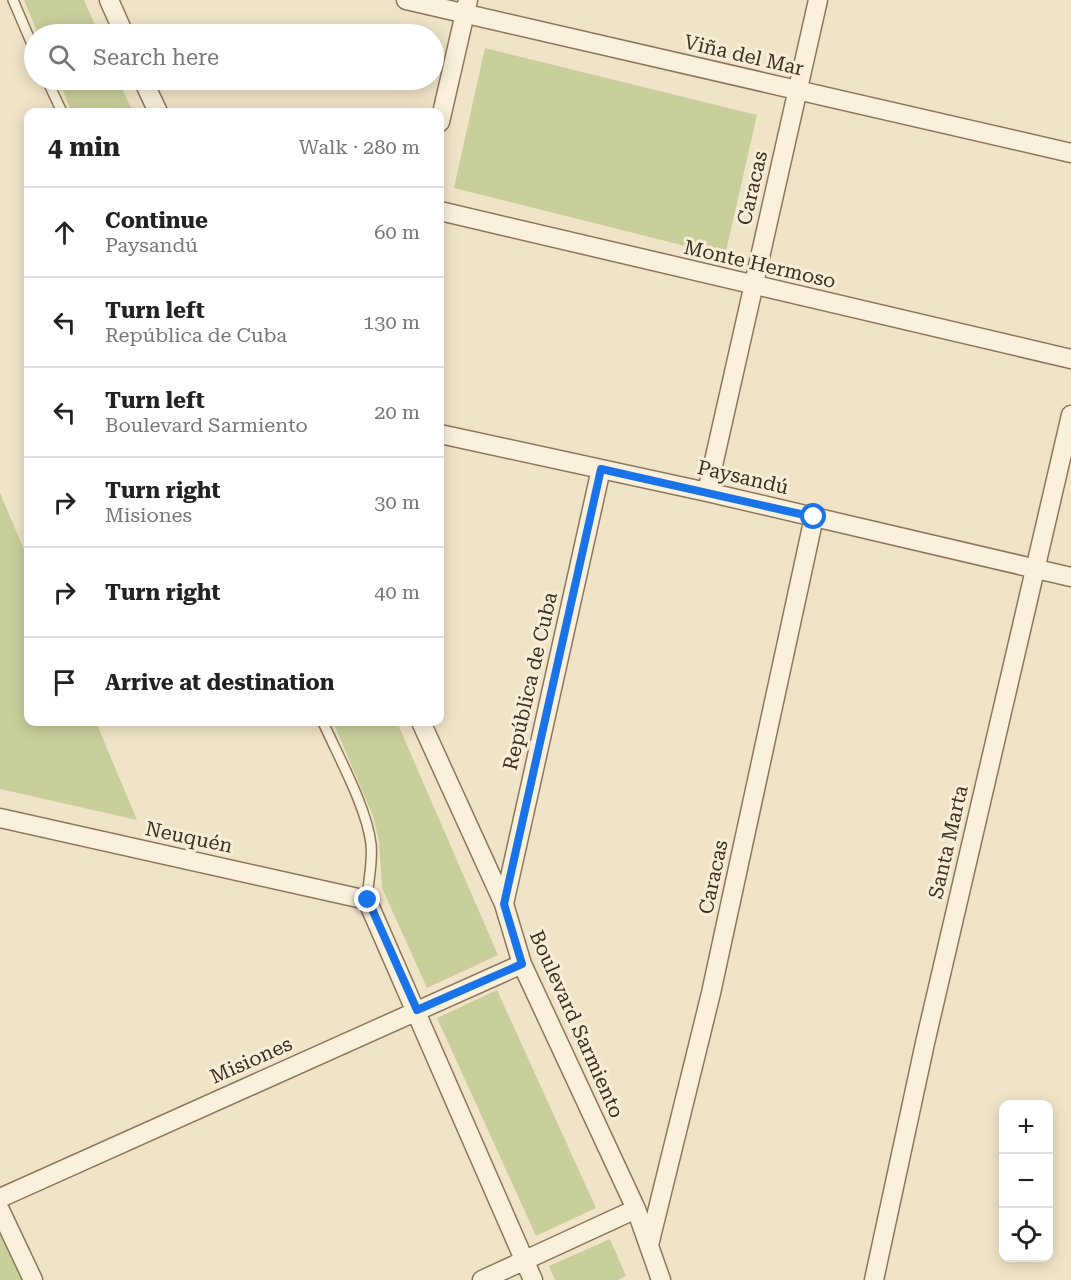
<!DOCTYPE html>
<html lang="en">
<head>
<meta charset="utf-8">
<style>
	:root { --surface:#fff; --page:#f2f2f2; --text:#222; --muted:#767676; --line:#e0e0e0 }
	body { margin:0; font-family:"Roboto Serif",serif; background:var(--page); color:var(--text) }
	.controls { position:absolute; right:18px; bottom:18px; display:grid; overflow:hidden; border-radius:12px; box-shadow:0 3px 15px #0003 }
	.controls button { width:54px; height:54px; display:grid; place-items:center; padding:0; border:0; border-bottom:2px solid var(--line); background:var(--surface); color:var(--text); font:30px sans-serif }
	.stop { position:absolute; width:18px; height:18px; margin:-14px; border:4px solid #1a73e8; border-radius:50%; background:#fff }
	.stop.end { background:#1a73e8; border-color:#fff; box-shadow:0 2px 6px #0008 }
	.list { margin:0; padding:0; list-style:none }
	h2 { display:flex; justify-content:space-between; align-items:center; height:78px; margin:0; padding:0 24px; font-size:26px }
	h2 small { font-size:20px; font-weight:400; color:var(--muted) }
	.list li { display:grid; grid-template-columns:39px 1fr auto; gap:18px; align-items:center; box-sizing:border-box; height:90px; padding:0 24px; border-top:2px solid var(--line) }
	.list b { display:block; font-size:22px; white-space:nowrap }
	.list p { margin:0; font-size:20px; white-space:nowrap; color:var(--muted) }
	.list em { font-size:20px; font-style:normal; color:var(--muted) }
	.icon { flex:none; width:33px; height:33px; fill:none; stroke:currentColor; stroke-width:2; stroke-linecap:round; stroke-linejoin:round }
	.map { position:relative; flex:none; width:1071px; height:1280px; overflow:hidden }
	.search { position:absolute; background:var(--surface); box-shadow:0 3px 15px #0003; left:24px; top:24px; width:420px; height:66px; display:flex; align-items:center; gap:15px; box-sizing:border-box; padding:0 21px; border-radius:33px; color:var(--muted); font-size:22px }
	.panel { position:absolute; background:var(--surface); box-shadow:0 3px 15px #0003; left:24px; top:108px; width:420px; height:618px; border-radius:12px }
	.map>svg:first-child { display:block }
</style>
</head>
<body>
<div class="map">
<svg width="1071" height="1280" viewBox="0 0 1071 1280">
	<rect width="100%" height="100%" fill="#f0e4c8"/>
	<path fill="#c9cf9b" d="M24,0H84L99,34H38Z
		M485,48L757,115L725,256L454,188Z
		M58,80H118L133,112H72Z
		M0,493L28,559V722H96L137,820L0,789Z
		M333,722H397L498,955L427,988L382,888L379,842L373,816Z
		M497,990L596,1208L536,1236L437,1018Z
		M0,1230L3,1234L23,1280H0Z
		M610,1239L626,1276L618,1280H555L549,1266Z"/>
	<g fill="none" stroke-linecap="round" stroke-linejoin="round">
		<g stroke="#8d765c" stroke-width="12">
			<path id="lane" d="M13,0L34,49
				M47,80L62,112
				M323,722C338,756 367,808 371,844C373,863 368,881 367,900"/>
		</g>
		<g stroke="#8d765c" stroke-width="21">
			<path id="street" d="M109,0L124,34
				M406,0L1071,153
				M143,80L158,112
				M440,122L468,0
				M440,211L1071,359
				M440,434L707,492L1071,577
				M707,492L818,0
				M421,722L504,904L522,964L636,1209L661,1280
				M0,818L367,900L533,1280
				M504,904L601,469
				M0,1198L522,964
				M0,1210L33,1280
				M649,1245L711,993L814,517
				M482,1280L636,1209
				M874,1280L925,1043L1071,415"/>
		</g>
		<use href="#lane" stroke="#faf1dc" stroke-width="9"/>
		<use href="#street" stroke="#faf1dc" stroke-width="18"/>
	</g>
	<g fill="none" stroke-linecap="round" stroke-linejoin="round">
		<path stroke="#1a73e8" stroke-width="8" d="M368,900L417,1010L522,964L504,904L601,469L814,517"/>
	</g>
	<g text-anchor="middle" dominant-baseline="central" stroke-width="6" stroke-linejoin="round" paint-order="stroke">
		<g font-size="20" fill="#3d2e20" stroke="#f7eed8">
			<text transform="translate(744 55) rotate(13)">Viña del Mar</text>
			<text transform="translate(752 188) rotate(-77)">Caracas</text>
			<text transform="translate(760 264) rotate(13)">Monte Hermoso</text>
			<text transform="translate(743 477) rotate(13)">Paysandú</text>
			<text transform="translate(530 681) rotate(-77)">República de Cuba</text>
			<text transform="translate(189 837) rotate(12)">Neuquén</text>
			<text transform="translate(948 842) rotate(-77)">Santa Marta</text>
			<text transform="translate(713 877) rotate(-78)">Caracas</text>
			<text transform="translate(577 1024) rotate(66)">Boulevard Sarmiento</text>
			<text transform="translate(251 1060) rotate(-24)">Misiones</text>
		</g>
	</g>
</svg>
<div class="controls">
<button>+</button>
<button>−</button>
<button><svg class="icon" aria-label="locate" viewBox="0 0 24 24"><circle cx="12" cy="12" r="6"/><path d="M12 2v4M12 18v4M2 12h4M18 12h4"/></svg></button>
</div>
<div class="stop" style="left:814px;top:517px"></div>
<div class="stop end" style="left:368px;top:900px"></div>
<div class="search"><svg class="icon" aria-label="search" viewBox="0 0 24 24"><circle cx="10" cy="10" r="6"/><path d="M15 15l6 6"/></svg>Search here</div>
<section class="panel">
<h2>4 min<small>Walk · 280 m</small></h2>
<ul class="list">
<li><svg class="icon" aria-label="ahead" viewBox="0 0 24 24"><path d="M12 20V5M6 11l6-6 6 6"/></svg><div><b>Continue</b><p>Paysandú</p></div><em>60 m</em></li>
<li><svg class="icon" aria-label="left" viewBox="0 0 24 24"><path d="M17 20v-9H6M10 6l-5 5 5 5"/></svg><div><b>Turn left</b><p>República de Cuba</p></div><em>130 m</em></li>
<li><svg class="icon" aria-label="left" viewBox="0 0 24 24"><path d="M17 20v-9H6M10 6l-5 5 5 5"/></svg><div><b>Turn left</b><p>Boulevard Sarmiento</p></div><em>20 m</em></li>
<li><svg class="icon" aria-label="right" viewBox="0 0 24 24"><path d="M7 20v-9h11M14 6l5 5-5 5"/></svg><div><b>Turn right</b><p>Misiones</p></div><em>30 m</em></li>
<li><svg class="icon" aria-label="right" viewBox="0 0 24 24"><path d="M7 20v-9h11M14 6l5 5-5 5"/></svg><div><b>Turn right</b></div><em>40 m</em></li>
<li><svg class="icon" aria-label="arrive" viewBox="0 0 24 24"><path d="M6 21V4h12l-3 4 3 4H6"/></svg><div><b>Arrive at destination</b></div></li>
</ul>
</section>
</div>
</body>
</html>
